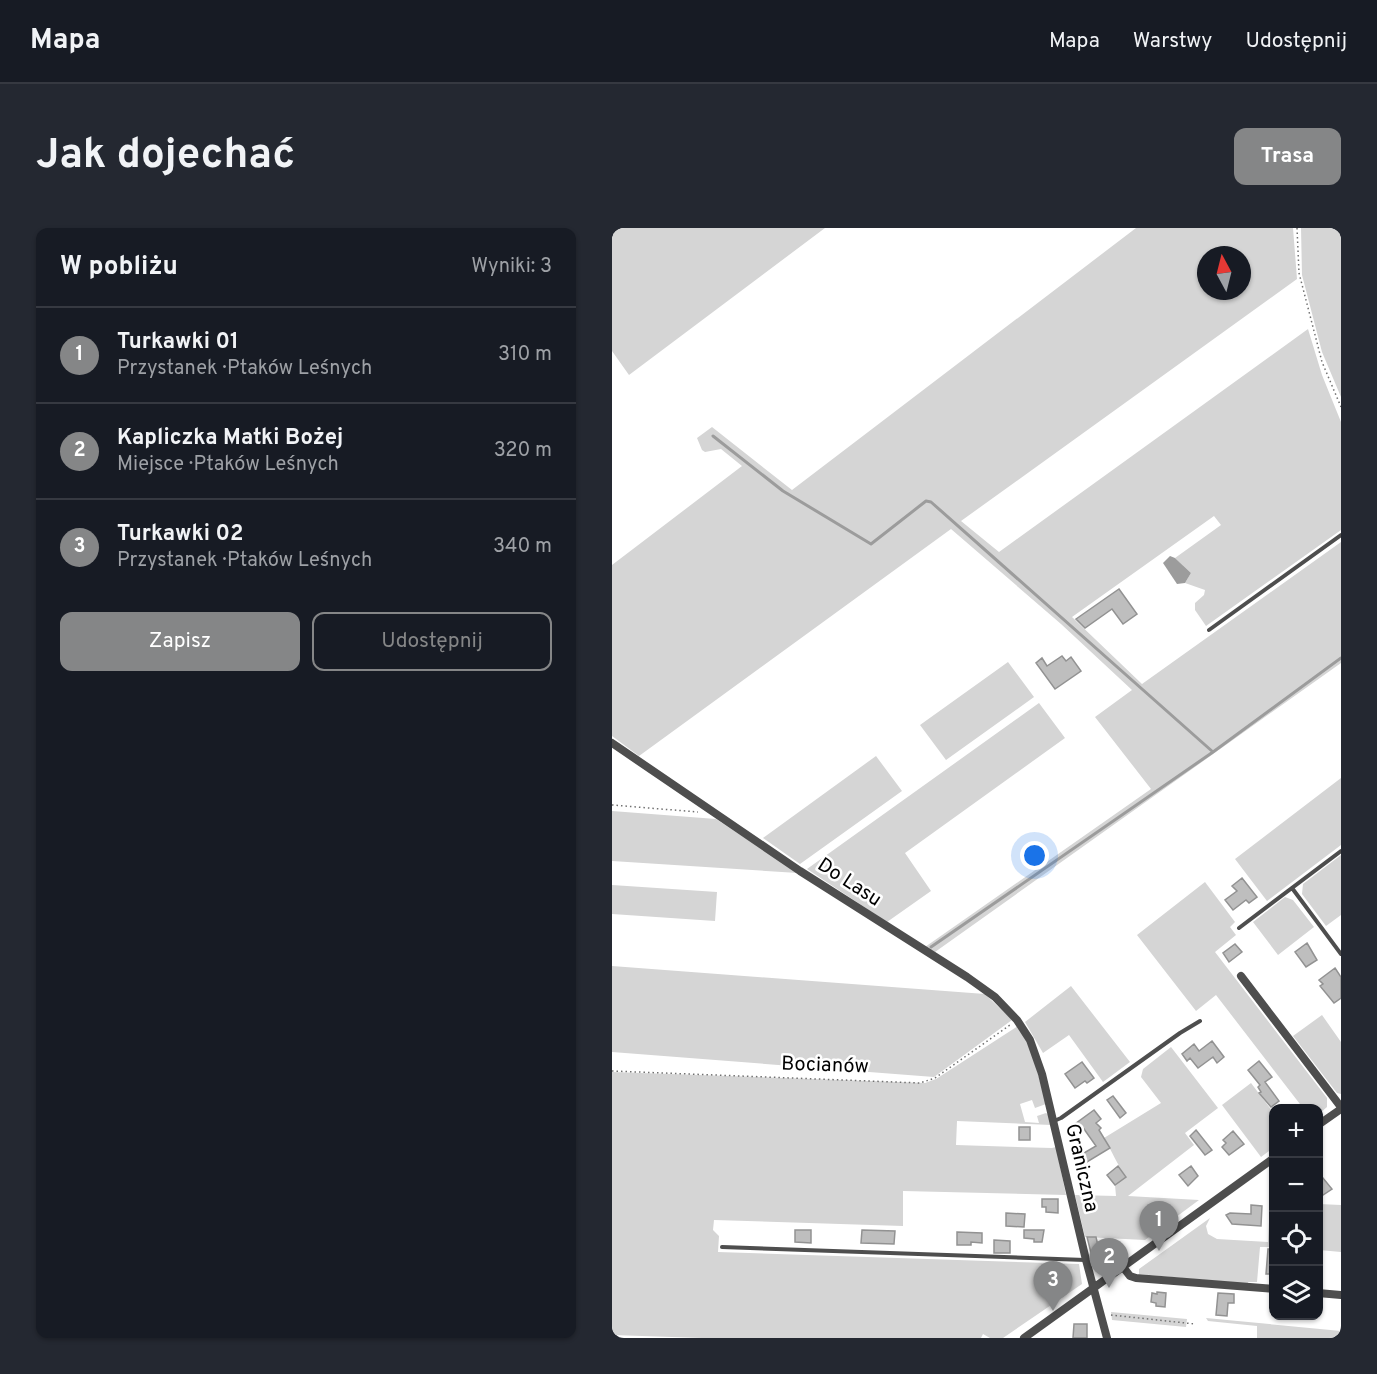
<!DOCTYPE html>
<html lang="pl">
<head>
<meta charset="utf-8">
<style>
	:root { --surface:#171b24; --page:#242831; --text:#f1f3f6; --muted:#9ea1a6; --line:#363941; --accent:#858687 }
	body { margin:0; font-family:Overpass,sans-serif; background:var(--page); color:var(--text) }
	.controls { position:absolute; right:18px; bottom:18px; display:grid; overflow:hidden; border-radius:12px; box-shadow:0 2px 4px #0004 }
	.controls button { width:54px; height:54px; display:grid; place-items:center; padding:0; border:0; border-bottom:2px solid var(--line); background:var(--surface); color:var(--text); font:30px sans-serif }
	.compass { position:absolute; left:585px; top:18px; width:54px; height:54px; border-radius:50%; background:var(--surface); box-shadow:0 2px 4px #0004; rotate:353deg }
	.you { position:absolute; left:423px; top:628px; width:21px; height:21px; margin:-15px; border:4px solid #fff; border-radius:50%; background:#1a73e8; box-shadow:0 0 0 9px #1a73e833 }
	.badge { display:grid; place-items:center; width:39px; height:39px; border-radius:50%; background:var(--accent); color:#fff; font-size:20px; font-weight:700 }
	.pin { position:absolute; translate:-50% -50px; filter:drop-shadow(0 2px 3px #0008) }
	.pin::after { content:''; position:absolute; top:32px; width:21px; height:18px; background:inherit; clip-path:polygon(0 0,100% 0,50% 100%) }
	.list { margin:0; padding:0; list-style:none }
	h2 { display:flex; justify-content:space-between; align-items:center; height:78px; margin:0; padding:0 24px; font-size:26px }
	h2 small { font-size:20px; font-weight:400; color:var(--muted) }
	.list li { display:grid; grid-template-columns:39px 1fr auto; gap:18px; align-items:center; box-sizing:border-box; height:96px; padding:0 24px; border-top:2px solid var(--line) }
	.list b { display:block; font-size:22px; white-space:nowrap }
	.list p { margin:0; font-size:20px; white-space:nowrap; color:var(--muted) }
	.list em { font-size:20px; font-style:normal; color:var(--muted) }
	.actions { display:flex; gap:12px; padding:18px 24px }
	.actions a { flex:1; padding:14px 0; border:2px solid var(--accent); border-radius:12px; text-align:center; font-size:21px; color:var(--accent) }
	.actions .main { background:var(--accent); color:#fff }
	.icon { flex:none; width:33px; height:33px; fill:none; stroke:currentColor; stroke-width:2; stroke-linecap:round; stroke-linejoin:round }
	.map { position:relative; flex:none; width:729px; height:1110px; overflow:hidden; border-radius:12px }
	header { display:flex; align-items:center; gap:36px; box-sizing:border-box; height:84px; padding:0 30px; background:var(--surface); border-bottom:2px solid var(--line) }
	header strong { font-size:28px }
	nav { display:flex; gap:33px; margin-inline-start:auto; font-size:21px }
	.intro { display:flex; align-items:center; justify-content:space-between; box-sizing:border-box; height:144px; padding:0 36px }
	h1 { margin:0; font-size:42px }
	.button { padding:15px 27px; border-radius:12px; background:var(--accent); color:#fff; font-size:21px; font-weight:700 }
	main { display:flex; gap:36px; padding:0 36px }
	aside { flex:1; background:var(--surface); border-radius:12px; box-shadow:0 2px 4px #0004 }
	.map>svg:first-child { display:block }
</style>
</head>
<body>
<header>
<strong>Mapa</strong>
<nav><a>Mapa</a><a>Warstwy</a><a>Udostępnij</a></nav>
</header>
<div class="intro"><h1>Jak dojechać</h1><a class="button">Trasa</a></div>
<main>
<aside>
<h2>W pobliżu<small>Wyniki: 3</small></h2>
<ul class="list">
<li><span class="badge">1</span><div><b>Turkawki 01</b><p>Przystanek · Ptaków Leśnych</p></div><em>310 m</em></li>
<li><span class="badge">2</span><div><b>Kapliczka Matki Bożej</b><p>Miejsce · Ptaków Leśnych</p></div><em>320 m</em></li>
<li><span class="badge">3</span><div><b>Turkawki 02</b><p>Przystanek · Ptaków Leśnych</p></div><em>340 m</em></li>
</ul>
<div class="actions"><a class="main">Zapisz</a><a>Udostępnij</a></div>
</aside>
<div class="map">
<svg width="729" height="1110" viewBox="0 0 729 1110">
	<rect width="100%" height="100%" fill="#fff"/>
	<path fill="#d5d5d5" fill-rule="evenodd" d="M0,0H213L17,147L0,123Z
		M524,0H681L685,51L349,293L387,324L696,101L710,147L729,194V302L594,398L583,382V375L592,367L593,362L573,355L579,345L563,330L609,297L602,288L460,389L530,456L729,314V435L323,724L313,719L539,561L483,489L520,462L449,396L339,301L27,528L0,508V337L130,238L109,221L93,224L90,222L85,210L100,199L180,262ZM594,27H630V63H594Z
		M689,0H729V169L710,124L690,47Z
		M396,434L422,469L334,532L308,497Z
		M427,475L453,510L293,625L319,663L275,694L195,641Z
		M264,528L290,563L188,636L151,610Z
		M729,550V617L655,673L623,631Z
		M0,583L104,591L186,645L0,633Z
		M729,627V687L714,698L690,666L691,656Z
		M593,654L623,694L618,699L624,707L603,724L715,870V879L707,886L706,880H691L604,767L584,783L525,707Z
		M0,657L105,664L103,693L0,686Z
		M673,669L681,672L702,699L666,727L641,694Z
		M0,738L373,766L400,792L322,849L0,824Z
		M459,758L518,834L491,854L457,807L431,825L413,794Z
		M710,787L729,814V866L725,865L681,808Z
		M406,798L419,820L434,876L423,880L420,872L408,876L413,894L427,895L425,888L434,885L437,887L439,897L345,893L344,917L440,920L444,919L454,967L291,963V998L102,992L101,1002L107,1008L106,1024L467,1036L470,1056L391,1110H378L371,1106L369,1110H90L0,1107V844L313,855L324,851Z
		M559,819L606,880L573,905L582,917L516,968L587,972L533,1012L473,1009L463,967L504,968L503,957L514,948C505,937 500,923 492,910L549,875L529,849L531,841Z
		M639,855L661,884V920L649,929L610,877Z
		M658,974H661V1019H648L645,1054H636V1056L527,1046V1041L598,990L594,998L596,1006L605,1011L656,1014Z
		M707,976L729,977V1024L707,1022Z
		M499,1084L575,1091L574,1099L500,1092Z
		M594,1090L729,1103V1110H645V1098L596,1093Z"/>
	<path fill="#9c9c9c" d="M558,328L563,330L579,345L573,355L565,356L551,335Z"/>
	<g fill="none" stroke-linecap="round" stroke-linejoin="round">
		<path stroke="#9c9c9c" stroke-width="3" d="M101,208L171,263L259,316L314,273L319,274L601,524
			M319,719L601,524L729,430"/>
	</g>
	<path fill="#bebebe" stroke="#929292" stroke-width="1.5" d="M507,361L525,386L511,396L500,381L473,400L464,391Z
		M450,428L454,433L459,429L469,443L443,461L424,435L430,430L435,438Z
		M630,650L645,669L637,675L634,672L621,682L613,672L625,663L620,658Z
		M695,715L705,732L694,739L683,724Z
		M623,716L630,724L617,734L611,725Z
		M723,740L729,749V770L722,775L708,758L711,756L707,752Z
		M600,813L612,829L605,835L601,829L586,840L578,830L575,833L570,826L582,816L587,823Z
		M647,833L660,849L653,854L667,873L659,879L647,865L649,864L646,859L648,857L636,842Z
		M470,834L482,850L475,855L473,853L463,860L453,846Z
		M501,868L514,885L508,890L495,872Z
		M482,882L489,891L484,895L489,900L487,902L498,920L470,937L465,929L484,918L472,901L468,903L463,896Z
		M407,899H418V912H407Z
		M584,902L600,922L593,927L578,908Z
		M621,903L632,916L617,927L610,919L614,915L611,912Z
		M506,938L514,949L503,957L495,947Z
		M579,938L586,948L576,958L567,947Z
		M706,944L720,961L711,967L706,961Z
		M430,971H446V985L434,984V979H430Z
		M639,977L650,978L649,998L620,996L614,987L618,985L639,986Z
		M394,985L413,986L412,999L394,998Z
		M183,1002H199V1015L183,1014Z
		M250,1002L283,1003L282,1016L249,1015Z
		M412,1002H432L430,1014H422V1011L412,1010Z
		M345,1004L370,1005V1015L359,1014V1017H345Z
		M475,1009H484L487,1022H485L486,1028L480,1029Z
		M382,1012L398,1013V1025H382Z
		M656,1021H662V1046H654Z
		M545,1064L554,1065L553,1079L544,1078V1075L539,1074L540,1065L545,1066Z
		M606,1065L622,1066V1075H616L615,1088L604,1087Z
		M462,1096H475V1110H461Z"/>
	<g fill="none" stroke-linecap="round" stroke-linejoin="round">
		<path stroke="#707070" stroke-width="1.5" stroke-dasharray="1.5 3" stroke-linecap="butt" d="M685,0L687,45L710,134L729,179
			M0,577L86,584
			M0,843L308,855L323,850L398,797
			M499,1087L583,1096"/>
		<path stroke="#4e4e4e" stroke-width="4" d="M597,402L729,307
			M680,660L729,726
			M627,700L729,623
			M442,893L449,890L568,805L588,793
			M110,1019L473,1032"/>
		<path stroke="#4e4e4e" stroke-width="8" d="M0,515L188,643L355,749L383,769L405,792L418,812L430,846L474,1032L495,1110
			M629,748L729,879
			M706,897L729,881
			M511,1039L518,1048L524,1050L662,1061
			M706,1065L729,1067
			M412,1110L662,930"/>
	</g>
	<g text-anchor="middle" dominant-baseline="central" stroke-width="5" stroke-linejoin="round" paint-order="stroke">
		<g font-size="20" fill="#000" stroke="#fff">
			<text transform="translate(237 655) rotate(33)">Do Lasu</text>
			<text transform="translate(213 838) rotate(2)">Bocianów</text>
			<text transform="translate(469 940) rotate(77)">Graniczna</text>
		</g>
	</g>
</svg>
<div class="controls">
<button>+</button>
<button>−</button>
<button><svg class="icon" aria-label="locate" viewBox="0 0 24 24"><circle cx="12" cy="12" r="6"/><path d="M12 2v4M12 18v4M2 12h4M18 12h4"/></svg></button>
<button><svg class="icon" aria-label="layers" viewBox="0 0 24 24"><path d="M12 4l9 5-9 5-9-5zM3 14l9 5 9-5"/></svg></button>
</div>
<svg class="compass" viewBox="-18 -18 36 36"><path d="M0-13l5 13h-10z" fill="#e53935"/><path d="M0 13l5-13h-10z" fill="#9ea1a6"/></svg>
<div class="you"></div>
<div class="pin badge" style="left:547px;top:1023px">1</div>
<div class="pin badge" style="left:497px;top:1060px">2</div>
<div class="pin badge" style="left:441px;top:1083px">3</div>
</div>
</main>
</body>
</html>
